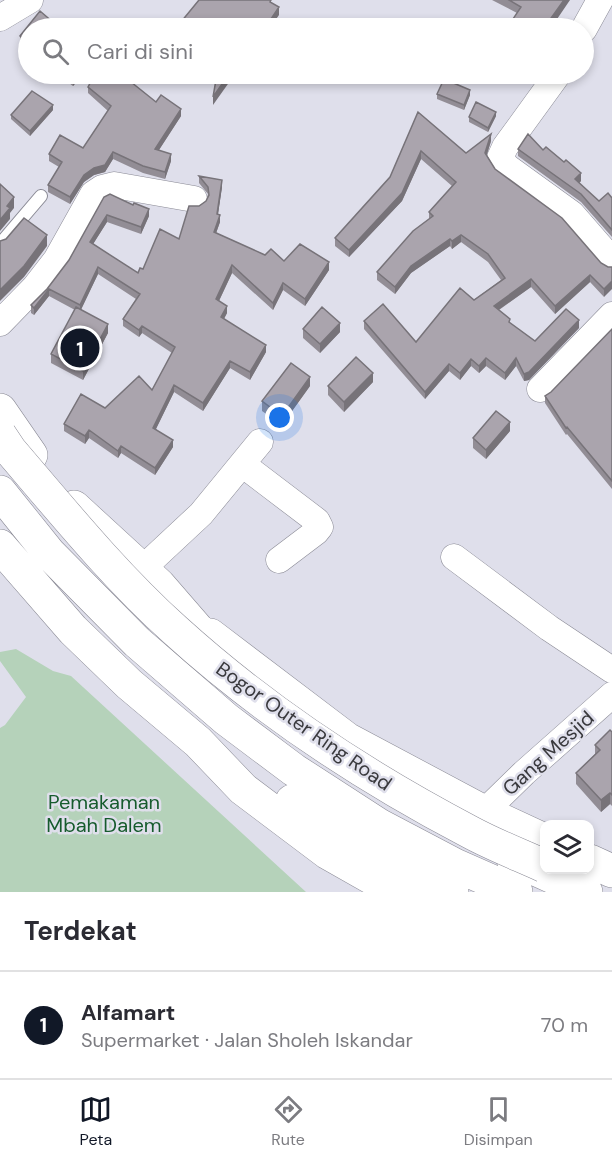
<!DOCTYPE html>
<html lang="id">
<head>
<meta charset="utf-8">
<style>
	:root { --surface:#fff; --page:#f7f7f7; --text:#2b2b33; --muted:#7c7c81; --line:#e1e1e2; --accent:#111827 }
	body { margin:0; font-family:"DM Sans",sans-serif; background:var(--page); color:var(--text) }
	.controls { position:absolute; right:18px; bottom:18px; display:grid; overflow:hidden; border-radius:12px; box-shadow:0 3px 9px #0003 }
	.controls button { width:54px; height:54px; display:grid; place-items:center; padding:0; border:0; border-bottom:2px solid var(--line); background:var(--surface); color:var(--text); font:30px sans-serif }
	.you { position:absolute; left:280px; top:418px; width:21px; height:21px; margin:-15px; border:4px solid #fff; border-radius:50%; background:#1a73e8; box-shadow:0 0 0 9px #1a73e833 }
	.badge { display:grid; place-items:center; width:39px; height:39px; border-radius:50%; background:var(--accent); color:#fff; font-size:20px; font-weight:700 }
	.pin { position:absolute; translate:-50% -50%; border:3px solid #fff; box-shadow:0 2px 6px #0006 }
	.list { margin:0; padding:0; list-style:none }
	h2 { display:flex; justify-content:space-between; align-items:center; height:78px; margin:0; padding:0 24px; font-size:26px }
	h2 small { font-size:20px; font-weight:400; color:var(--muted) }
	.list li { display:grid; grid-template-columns:39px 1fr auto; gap:18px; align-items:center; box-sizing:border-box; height:108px; padding:0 24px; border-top:2px solid var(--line) }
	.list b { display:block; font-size:22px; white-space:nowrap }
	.list p { margin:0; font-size:20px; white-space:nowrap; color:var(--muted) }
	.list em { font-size:20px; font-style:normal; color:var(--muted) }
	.icon { flex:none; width:33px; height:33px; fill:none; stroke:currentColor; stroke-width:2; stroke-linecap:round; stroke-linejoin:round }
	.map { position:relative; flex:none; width:612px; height:892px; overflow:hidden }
	.search { position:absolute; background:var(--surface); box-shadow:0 3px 9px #0003; left:18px; right:18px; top:18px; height:66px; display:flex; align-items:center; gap:15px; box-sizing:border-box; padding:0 21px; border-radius:33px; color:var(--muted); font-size:22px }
	.sheet { height:186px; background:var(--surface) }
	nav { display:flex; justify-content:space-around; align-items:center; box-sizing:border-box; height:84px; border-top:2px solid var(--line); background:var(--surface); font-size:16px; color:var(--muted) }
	nav a { display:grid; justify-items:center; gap:3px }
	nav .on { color:var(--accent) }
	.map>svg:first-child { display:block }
</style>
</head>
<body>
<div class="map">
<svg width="612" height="892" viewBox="0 0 612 892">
	<rect width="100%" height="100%" fill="#dfdfeb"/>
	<path fill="#b5d2ba" d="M16,649L53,671L71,676L306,892H0V728L5,725L26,697L0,661V652Z"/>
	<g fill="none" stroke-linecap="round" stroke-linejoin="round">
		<g stroke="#8a8a95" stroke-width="14">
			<path id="lane" d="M0,244L41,196"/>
		</g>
		<g stroke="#8a8a95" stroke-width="27">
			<path id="street" d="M0,18L30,0
				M584,29L600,0
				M558,74L505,147L500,158L507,167L572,214L612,260
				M0,323L35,287L56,260L93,194L102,188L114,185L194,199
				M540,389L612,315
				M242,464L317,521L320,527L316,532L279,560
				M454,557L549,628L612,670
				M142,569L201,514L260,442
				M484,812L524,773L612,695"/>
		</g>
		<g stroke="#8a8a95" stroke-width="34">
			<path id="highway" d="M0,410L31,455
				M0,492L49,553L137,642L226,719L294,770L379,825L455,865L516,892
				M74,507L159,585L224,660
				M0,546L73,630L129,684L198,742L243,789L328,853L397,892
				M210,635L347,739L484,812L544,840
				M292,801C343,834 395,868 452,892
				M513,859L586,892
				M590,861L612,871"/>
		</g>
		<use href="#lane" stroke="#fff" stroke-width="12"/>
		<use href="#street" stroke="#fff" stroke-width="26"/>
		<use href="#highway" stroke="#fff" stroke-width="33"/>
		<g stroke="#8a8a95" stroke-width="34" stroke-linecap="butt">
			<path id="highway-bridge" d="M0,435L10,450C63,512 115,576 175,630C262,709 367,778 470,832C494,845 520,855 544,866"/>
		</g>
		<use href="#highway-bridge" stroke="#fff" stroke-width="33"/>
	</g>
	<path fill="#928d95" d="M492,0H570L517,13Z
		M40,11L54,23V28H28V52L20,45V36Z
		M57,74H84L73,86Z
		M106,76L181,116L159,150L171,161L165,179L143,173L113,159L105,172L94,175L84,182L70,204L48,192V185L59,167L49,161V154L83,148L108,111L88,93V87Z
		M437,94L470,95L464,110L437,99Z
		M53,110L30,136L11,119V115Z
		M418,112L466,153L491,141L487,155L495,169L601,263L608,267L604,297L590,282L555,314L531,287L499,310L510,323L535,341L579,328L529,380L524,381L516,366L505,380L486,366L479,373L471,366L460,380L449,371L425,399L364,329V321L416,342L501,280L488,262L461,242L452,249L450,246L411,273L395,294L377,280V272L429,219V212L452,186L421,159L402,201L349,257L335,246V238L390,177Z
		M496,116L488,132L469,122V117Z
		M518,149L543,150L581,181L579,183L599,201L612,198V237L581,202L518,156Z
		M199,176L222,187L218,214L220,222L216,233L265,255L284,261L329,270L305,306L283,290L273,310L232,273L219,301L227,313L224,319L266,352L250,380L230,368L203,411L174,392L156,429L173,447L155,475L121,453L118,458L89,438L85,444L64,431V424L152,390L172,353L142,333L139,337L123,326V319L136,299L98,274L81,309L108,333L83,380L51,363V354L75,310L49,296L34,315L31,313V305L47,289L69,260L104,197L149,216L141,234L107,222L93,244L138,273L179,239L199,206L206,201L208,194L199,183Z
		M303,329L340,332L320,353L303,338Z
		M612,329V489L567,434L566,435L545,403V396L551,392Z
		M373,382L344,412L328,395V386Z
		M310,386L282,425L262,411V401Z
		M510,431L486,459L473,448V438Z
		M612,732V806L610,804L601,812L576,784V773L595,754V745Z"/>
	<path fill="#777379" d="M564,0H570L551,28H544Z
		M279,7V15L270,28H265Z
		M76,74H84L73,86V77Z
		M229,74H235L213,105V97Z
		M470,90V95L464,110V105Z
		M53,105V110L30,136V131Z
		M181,109V116L155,156V149Z
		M496,112V116L488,132V128Z
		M491,134V141L485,160V153Z
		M421,151V159L402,201L349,257V250Z
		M113,152V159L105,172L94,175L84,182L70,204V197L84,175Z
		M171,154V161L165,179V172Z
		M581,173V181L575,187V179Z
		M222,180V187L217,221V214Z
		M14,197V208L10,213V219L0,231V220L7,206Z
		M149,209V216L141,234V227Z
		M107,215V222L90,249V242Z
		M220,215V222L214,239V232Z
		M47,235V246L24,277L0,301V290Z
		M461,235V242L452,249V241Z
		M450,239V246L411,273L395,294V287L411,266Z
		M329,262V270L305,306V299Z
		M232,265V273L216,307V299Z
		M98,267V274L80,312V305Z
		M590,275V282L555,314V306Z
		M531,279V287L494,313V306Z
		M612,281V289L604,297V289Z
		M283,283V290L273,310V303Z
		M49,289V296L34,315V308Z
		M227,306V313L221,324V317Z
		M579,320V328L529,380L524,381V374Z
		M340,323V332L320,353V344Z
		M108,324V333L83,380V371Z
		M142,326V333L139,337V330Z
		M266,345V352L250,380V372Z
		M486,358V366L479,373V366Z
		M516,358V366L505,380V373Z
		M471,359V366L460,380V373Z
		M230,361V368L203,411V403Z
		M449,364V371L425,399V392Z
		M373,373V382L344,412V402Z
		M310,377V386L282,425V416Z
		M174,385V392L153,435V428Z
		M510,422V431L486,459V450Z
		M89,430V438L85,444V436Z
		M173,440V447L155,475V468Z
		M121,446V453L118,458V451Z
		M610,793V804L601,812V800Z"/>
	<path fill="#aaa4ad" stroke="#777379" stroke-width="1.5" d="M199,0H271L270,2L279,7L265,28H176Z
		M509,0H564L544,28H507L521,7Z
		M40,11L54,23L50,28H28V43L20,36Z
		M69,74H76L73,77Z
		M95,74H102L106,76L109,74H121L156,102L161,95L181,109L155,149L171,154L165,172L143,166L113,152L105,165L94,168L84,175L70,197L48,185L62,162L49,154L60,135L83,148L111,106L88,87Z
		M217,74H229L213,97Z
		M444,79L470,90L464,105L437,94Z
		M32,91L53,105L30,131L11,115Z
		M476,102L496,112L488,128L469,117Z
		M418,112L466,153L491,134L485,153L495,169L562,218L601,263L608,267H612V281L604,289L590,275L555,306L531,279L494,306L510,319L509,322L535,341L566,309L579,320L529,372L524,374L516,358L505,373L486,358L479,366L471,359L460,373L449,364L425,392L364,321L383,304L416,342L460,288L474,300L505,278L488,254L461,235L452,241L450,239L411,266L395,287L377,272L413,231L433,216L429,212L456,182L421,151L402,193L349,250L335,238L390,177Z
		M528,134L543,150L546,147L564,162L566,160L581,173L575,179L599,201L608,193L612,198V230L581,194L518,149Z
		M199,176L222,180L217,214L220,215L214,232L265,255L271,249L284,261L300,244L329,262L305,299L283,283L273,303L232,265L216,299L227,306L221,317L266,345L250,372L230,361L203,403L174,385L153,428L173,440L155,468L121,446L118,451L89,430L85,436L64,424L81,394L105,408L139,376L152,390L175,347L142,326L139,330L123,319L140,294L98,267L80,305L49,289L34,308L31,305L47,289L69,260L104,197L110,194L133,205L134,203L149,209L141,227L107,215L90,242L138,273L140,268L143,269L160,229L179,239L189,206H199L206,201L209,195L208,187Z
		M0,184L14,197L7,206L10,208L0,220Z
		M24,218L47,235L24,266L0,290V241L6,239Z
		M76,307L108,324L83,371L51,354Z
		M322,307L340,323L320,344L303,329Z
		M612,329V481L567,427L566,428L545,396L551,392Z
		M356,357L373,373L344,402L328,386Z
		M291,363L310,377L282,416L262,401Z
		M496,411L510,422L486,450L473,438Z
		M610,730L612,732V795L610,793L601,800L576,773L600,750L595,745Z"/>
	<g text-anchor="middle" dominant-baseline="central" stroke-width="5" stroke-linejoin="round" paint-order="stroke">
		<g font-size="20" fill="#39393d" stroke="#dfdfeb">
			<text transform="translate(304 726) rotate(35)">Bogor Outer Ring Road</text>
			<text transform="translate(548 753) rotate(-42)">Gang Mesjid</text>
		</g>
		<g font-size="20" fill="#165b2d" stroke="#dfdfeb">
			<text x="104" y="802">Pemakaman<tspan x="104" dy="23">Mbah Dalem</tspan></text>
		</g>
	</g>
</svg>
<div class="controls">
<button><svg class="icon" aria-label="layers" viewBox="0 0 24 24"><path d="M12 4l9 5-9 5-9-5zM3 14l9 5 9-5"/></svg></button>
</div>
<div class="you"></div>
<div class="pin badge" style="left:80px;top:348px">1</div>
<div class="search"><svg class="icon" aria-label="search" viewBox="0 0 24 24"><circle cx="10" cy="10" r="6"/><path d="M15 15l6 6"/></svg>Cari di sini</div>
</div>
<section class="sheet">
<h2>Terdekat<small></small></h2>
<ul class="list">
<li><span class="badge">1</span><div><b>Alfamart</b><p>Supermarket · Jalan Sholeh Iskandar</p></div><em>70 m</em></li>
</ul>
</section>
<nav>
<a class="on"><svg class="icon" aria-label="map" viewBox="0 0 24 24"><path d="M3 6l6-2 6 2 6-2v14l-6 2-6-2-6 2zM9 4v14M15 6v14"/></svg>Peta</a>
<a><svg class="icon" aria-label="directions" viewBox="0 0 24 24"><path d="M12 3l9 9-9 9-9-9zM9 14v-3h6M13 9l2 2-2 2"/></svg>Rute</a>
<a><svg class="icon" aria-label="saved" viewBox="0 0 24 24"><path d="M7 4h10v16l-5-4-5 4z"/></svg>Disimpan</a>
</nav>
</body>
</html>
